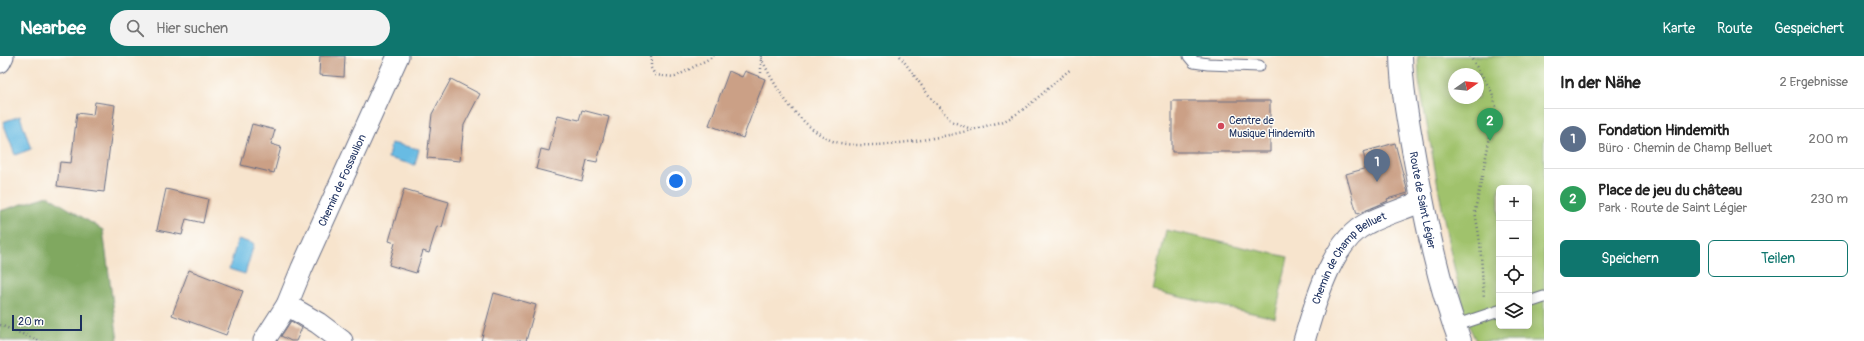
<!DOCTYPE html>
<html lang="de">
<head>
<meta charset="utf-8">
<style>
	:root { --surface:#fff; --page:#f2f2f2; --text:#222; --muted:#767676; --line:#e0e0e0; --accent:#0f766e }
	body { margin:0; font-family:Pangolin,sans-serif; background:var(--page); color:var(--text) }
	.controls { position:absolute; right:12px; bottom:12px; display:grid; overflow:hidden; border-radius:6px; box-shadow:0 2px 10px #0003 }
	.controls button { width:36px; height:36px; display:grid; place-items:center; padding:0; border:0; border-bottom:1px solid var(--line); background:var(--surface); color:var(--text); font:20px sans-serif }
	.compass { position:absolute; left:1448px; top:12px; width:36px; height:36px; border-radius:50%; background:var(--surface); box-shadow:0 2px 10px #0003; rotate:76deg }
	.scale { position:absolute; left:12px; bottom:10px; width:70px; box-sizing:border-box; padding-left:4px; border:2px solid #1b2f5e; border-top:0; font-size:11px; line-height:14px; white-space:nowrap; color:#1b2f5e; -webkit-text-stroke:3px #fdfcf7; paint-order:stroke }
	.you { position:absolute; left:676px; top:125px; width:14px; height:14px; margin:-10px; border:3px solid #fff; border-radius:50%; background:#1a73e8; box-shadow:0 0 0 6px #1a73e833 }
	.badge { display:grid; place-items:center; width:26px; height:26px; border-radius:50%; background:var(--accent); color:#fff; font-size:13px; font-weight:700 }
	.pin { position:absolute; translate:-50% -33px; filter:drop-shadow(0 1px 2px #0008) }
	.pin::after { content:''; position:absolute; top:21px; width:14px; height:12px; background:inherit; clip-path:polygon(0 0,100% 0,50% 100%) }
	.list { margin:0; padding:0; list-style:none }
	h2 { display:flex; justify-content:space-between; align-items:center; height:52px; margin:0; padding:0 16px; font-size:17px }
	h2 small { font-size:13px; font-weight:400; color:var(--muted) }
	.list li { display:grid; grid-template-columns:26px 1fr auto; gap:12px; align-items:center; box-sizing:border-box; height:60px; padding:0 16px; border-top:1px solid var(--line) }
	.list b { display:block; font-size:15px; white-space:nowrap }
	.list p { margin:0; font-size:13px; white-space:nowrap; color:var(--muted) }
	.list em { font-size:13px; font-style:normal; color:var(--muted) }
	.actions { display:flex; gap:8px; padding:12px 16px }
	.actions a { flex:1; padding:9px 0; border:1px solid var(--accent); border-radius:6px; text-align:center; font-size:14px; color:var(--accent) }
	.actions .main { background:var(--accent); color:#fff }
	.icon { flex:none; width:22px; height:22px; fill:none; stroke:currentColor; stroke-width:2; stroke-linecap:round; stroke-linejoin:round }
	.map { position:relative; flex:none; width:1544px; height:285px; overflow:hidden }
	header { display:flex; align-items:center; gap:24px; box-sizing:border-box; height:56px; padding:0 20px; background:var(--accent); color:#fff }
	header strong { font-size:19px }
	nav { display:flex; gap:22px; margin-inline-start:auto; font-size:14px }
	.search { width:280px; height:36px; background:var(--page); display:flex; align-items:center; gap:10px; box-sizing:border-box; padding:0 14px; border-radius:22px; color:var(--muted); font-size:15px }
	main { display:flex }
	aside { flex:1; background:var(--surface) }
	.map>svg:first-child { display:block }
</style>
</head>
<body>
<header>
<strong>Nearbee</strong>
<div class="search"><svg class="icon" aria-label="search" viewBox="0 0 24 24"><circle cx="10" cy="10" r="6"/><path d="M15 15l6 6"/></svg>Hier suchen</div>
<nav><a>Karte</a><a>Route</a><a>Gespeichert</a></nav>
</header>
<main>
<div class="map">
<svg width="1544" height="285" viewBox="0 0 1544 285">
	<rect width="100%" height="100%" fill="#fdfcf7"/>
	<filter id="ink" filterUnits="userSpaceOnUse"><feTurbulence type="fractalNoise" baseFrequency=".025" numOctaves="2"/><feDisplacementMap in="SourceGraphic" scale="8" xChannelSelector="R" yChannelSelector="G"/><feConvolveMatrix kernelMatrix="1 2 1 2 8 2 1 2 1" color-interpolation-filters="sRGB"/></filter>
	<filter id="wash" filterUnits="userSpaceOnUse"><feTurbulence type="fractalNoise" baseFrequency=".012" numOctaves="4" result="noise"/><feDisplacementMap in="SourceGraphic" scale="16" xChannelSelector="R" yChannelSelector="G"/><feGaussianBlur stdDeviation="0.9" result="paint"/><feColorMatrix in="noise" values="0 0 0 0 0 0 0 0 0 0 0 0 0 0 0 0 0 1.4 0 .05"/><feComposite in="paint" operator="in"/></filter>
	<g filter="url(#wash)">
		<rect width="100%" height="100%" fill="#f7e4cd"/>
		<path fill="#a0c26c" stroke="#5e7865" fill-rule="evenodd" d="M1418,0H1544V285H1476L1467,266L1448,185L1419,25ZM1454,18H1478V42H1454ZM1499,132H1529V270H1499Z
			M1166,174L1288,201L1275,262L1153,235Z"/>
		<path fill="#80a860" stroke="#4e6c5f" d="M48,140L103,174L118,285H6L0,283V155Z"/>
		<path fill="#67bbe3" stroke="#4175a0" d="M20,60L31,93L15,99L3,66Z
			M391,87L419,93L415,109L388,102Z
			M238,183L254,188L245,218L229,213Z"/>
		<g id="blocks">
			<path fill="#cba086" d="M320,0H345L344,21L319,19Z
				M729,15L742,21L745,15L765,23L743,82L709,69Z
				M451,23L480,38L464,69L460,105L427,102L432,58Z
				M1172,45H1270V96H1172Z
				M95,46L115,49L104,136L57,130L60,106L71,107L77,57L93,59Z
				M582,54L609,61L597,106L587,104L582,125L536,113L541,93L549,95L558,59L579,64Z
				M252,68L275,74L271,88L281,91L274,117L241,109Z
				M1395,87L1408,137L1387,143L1388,145L1357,158L1346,118L1367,112L1363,96Z
				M166,133L208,143L203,167L186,163L182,179L157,174Z
				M404,133L449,146L442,171L437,170L429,197L423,195L416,217L389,209L395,187L389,185Z
				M189,214L243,235L226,279L172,259Z
				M494,237L536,249L526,285H481Z
				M291,265L302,272L296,285H291L281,280Z"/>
		</g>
	</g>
	<g filter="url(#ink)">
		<use href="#blocks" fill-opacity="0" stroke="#686e85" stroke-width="1"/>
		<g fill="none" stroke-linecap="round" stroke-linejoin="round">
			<g stroke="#686e85" stroke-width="13">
				<path id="service" d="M1189,0L1194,6L1208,8L1259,10
					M1529,246L1544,241
					M1454,270L1499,255"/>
			</g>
			<g stroke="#686e85" stroke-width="23">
				<g id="minor">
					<path d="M0,6L3,0"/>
					<path d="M287,249L318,267L342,285"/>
					<path id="s1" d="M264,285L287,249L302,212L398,0"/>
					<path id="s2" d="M1304,285C1315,248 1331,185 1368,167C1385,158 1405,153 1422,145"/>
				</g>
			</g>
			<g stroke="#686e85" stroke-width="24">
				<g id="secondary">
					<path id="s3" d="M1401,0C1402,36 1409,70 1415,105C1426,166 1438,227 1460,285"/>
				</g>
			</g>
			<path stroke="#686e85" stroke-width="2.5" stroke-dasharray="1 3" stroke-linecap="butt" d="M651,0V12L655,19L675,21L714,0
				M761,0V20
				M900,0L927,37L951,65L971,73
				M1470,0L1492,36L1496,51L1475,155L1480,186L1484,242
				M761,2C777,34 795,65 828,83C859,99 952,80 986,70C992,68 1000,67 1006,64C1030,52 1050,29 1071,13
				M0,269L40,285"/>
			<use href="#service" stroke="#fff" stroke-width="11"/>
			<use href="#minor" stroke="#fff" stroke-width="21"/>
			<use href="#secondary" stroke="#fff" stroke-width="22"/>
		</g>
	</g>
	<circle fill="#d1495b" stroke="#fdfcf7" stroke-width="1.5" cx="1221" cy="70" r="4"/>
	<g text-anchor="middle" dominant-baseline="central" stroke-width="3" stroke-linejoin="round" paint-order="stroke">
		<g font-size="11" fill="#1b2f5e" stroke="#fdfcf7" text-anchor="start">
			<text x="1229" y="64">Centre de<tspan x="1229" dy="13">Musique Hindemith</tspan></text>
		</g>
		<g font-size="11" fill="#1b2f5e" stroke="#fdfcf7">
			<text stroke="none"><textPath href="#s1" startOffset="179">Chemin de Fossaulion</textPath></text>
			<text stroke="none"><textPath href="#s3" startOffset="146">Route de Saint Légier</textPath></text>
			<text stroke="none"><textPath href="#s2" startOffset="98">Chemin de Champ Belluet</textPath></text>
		</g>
	</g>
</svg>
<div class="controls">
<button>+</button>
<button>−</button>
<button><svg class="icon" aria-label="locate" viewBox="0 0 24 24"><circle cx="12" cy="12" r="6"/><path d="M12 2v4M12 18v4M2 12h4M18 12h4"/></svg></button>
<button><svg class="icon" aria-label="layers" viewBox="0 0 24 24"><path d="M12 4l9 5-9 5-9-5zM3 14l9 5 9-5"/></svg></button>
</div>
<svg class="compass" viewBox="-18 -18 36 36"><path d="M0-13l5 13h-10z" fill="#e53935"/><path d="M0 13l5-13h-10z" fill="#767676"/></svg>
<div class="scale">20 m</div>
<div class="you"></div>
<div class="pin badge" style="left:1377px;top:126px;background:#5c6f8a">1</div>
<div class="pin badge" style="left:1490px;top:85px;background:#2e9e5b">2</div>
</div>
<aside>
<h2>In der Nähe<small>2 Ergebnisse</small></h2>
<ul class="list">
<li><span class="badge" style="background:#5c6f8a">1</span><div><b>Fondation Hindemith</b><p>Büro · Chemin de Champ Belluet</p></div><em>200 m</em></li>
<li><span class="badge" style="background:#2e9e5b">2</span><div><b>Place de jeu du château</b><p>Park · Route de Saint Légier</p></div><em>230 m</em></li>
</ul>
<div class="actions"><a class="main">Speichern</a><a>Teilen</a></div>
</aside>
</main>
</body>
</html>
